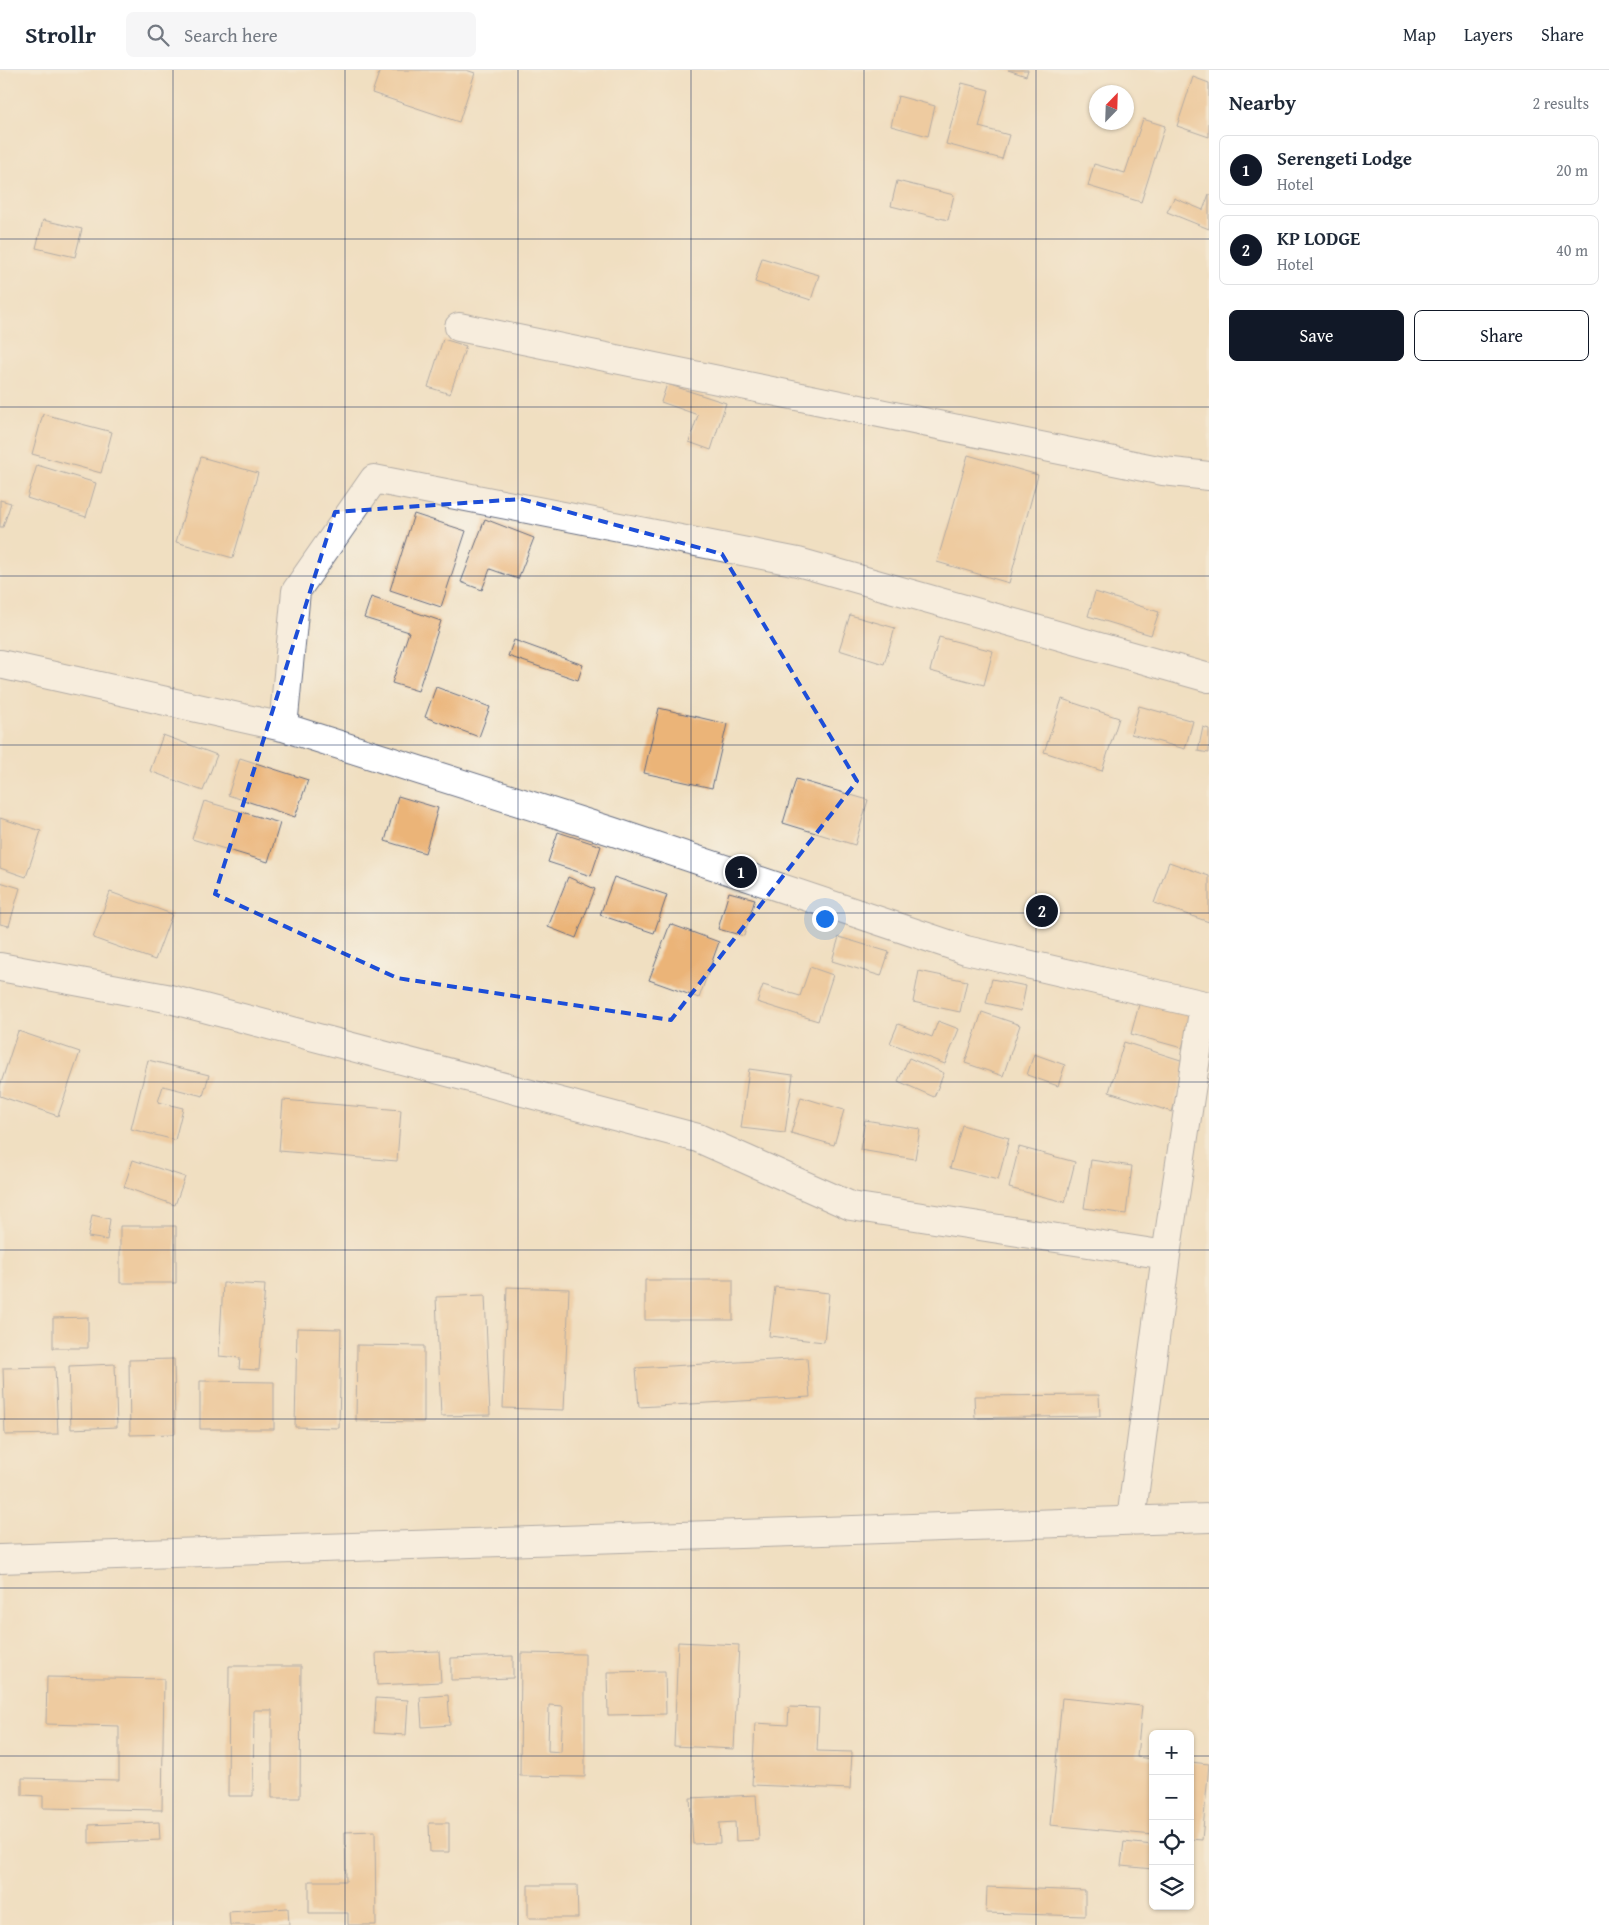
<!DOCTYPE html>
<html lang="en">
<head>
<meta charset="utf-8">
<style>
	:root { --surface:#fff; --page:#f6f6f7; --text:#1f2937; --muted:#747a83; --line:#e0e1e3; --accent:#111827 }
	body { margin:0; font-family:"Gentium Book Plus",serif; background:var(--page); color:var(--text) }
	.controls { position:absolute; right:15px; bottom:15px; display:grid; overflow:hidden; border-radius:8px; box-shadow:0 1px 4px #0004 }
	.controls button { width:45px; height:45px; display:grid; place-items:center; padding:0; border:0; border-bottom:1px solid var(--line); background:var(--surface); color:var(--text); font:25px sans-serif }
	.compass { position:absolute; left:1089px; top:15px; width:45px; height:45px; border-radius:50%; background:var(--surface); box-shadow:0 1px 4px #0004; rotate:23deg }
	.you { position:absolute; left:824px; top:848px; width:18px; height:18px; margin:-12px; border:4px solid #fff; border-radius:50%; background:#1a73e8; box-shadow:0 0 0 8px #1a73e833 }
	.badge { display:grid; place-items:center; width:32px; height:32px; border-radius:50%; background:var(--accent); color:#fff; font-size:16px; font-weight:700 }
	.pin { position:absolute; translate:-50% -50%; border:2px solid #fff; box-shadow:0 1px 5px #0006 }
	.list { margin:0; padding:0; list-style:none }
	h2 { display:flex; justify-content:space-between; align-items:center; height:65px; margin:0; padding:0 20px; font-size:21px }
	h2 small { font-size:16px; font-weight:400; color:var(--muted) }
	.list li { display:grid; grid-template-columns:32px 1fr auto; gap:15px; align-items:center; box-sizing:border-box; height:70px; margin:0 10px 10px; padding:0 10px; border:1px solid var(--line); border-radius:8px }
	.list b { display:block; font-size:19px; white-space:nowrap }
	.list p { margin:0; font-size:16px; white-space:nowrap; color:var(--muted) }
	.list em { font-size:16px; font-style:normal; color:var(--muted) }
	.actions { display:flex; gap:10px; padding:15px 20px }
	.actions a { flex:1; padding:11px 0; border:1px solid var(--accent); border-radius:8px; text-align:center; font-size:18px; color:var(--accent) }
	.actions .main { background:var(--accent); color:#fff }
	.icon { flex:none; width:28px; height:28px; fill:none; stroke:currentColor; stroke-width:2; stroke-linecap:round; stroke-linejoin:round }
	.map { position:relative; flex:none; width:1209px; height:1855px; overflow:hidden }
	header { display:flex; align-items:center; gap:30px; box-sizing:border-box; height:70px; padding:0 25px; background:var(--surface); border-bottom:1px solid var(--line) }
	header strong { font-size:24px }
	nav { display:flex; gap:28px; margin-inline-start:auto; font-size:18px }
	.search { width:350px; height:45px; background:var(--page); display:flex; align-items:center; gap:12px; box-sizing:border-box; padding:0 18px; border-radius:8px; color:var(--muted); font-size:19px }
	main { display:flex }
	aside { flex:1; background:var(--surface) }
	.map>svg:first-child { display:block }
</style>
</head>
<body>
<header>
<strong>Strollr</strong>
<div class="search"><svg class="icon" aria-label="search" viewBox="0 0 24 24"><circle cx="10" cy="10" r="6"/><path d="M15 15l6 6"/></svg>Search here</div>
<nav><a>Map</a><a>Layers</a><a>Share</a></nav>
</header>
<main>
<div class="map">
<svg width="1209" height="1855" viewBox="0 0 1209 1855">
	<rect width="100%" height="100%" fill="#f7f3e8"/>
	<filter id="ink" filterUnits="userSpaceOnUse"><feTurbulence type="fractalNoise" baseFrequency=".02" numOctaves="2"/><feDisplacementMap in="SourceGraphic" scale="10" xChannelSelector="R" yChannelSelector="G"/><feConvolveMatrix kernelMatrix="1 2 1 2 8 2 1 2 1" color-interpolation-filters="sRGB"/></filter>
	<filter id="wash" filterUnits="userSpaceOnUse"><feTurbulence type="fractalNoise" baseFrequency=".0096" numOctaves="4" result="noise"/><feDisplacementMap in="SourceGraphic" scale="20" xChannelSelector="R" yChannelSelector="G"/><feGaussianBlur stdDeviation="1.12" result="paint"/><feColorMatrix in="noise" values="0 0 0 0 0 0 0 0 0 0 0 0 0 0 0 0 0 1.4 0 .05"/><feComposite in="paint" operator="in"/></filter>
	<g filter="url(#wash)">
		<rect width="100%" height="100%" fill="#f0dfc1"/>
		<g id="blocks">
			<path fill="#ebb478" fill-rule="evenodd" d="M380,0H466L475,3L459,52L372,23Z
				M1008,0H1028L1026,6Z
				M1193,7L1209,13V67L1177,56Z
				M962,13L989,20L979,57L1009,65L1002,89L946,74Z
				M898,26L935,36L928,66L891,56Z
				M1143,49L1165,56L1141,132L1088,116L1094,94L1125,103Z
				M897,111L954,125L948,150L891,136Z
				M1209,124V159L1167,142L1174,128L1203,140Z
				M43,150L82,159L75,187L36,178Z
				M762,188L819,205L811,230L755,212Z
				M443,269L466,276L450,324L428,317Z
				M667,314L726,333L711,380L689,372L698,345L661,332Z
				M43,344L112,362L101,403L32,384Z
				M968,385L1038,405L1009,513L937,492Z
				M201,387L258,403L233,488L176,472Z
				M37,395L96,413L86,447L27,428Z
				M0,430L11,433L3,457H0Z
				M414,444L466,461L441,537L390,520Z
				M485,449L534,468L518,509L490,499L482,520L461,512Z
				M1095,522L1159,542L1151,565L1088,546Z
				M371,527L441,551L418,621L392,613L409,562L364,548Z
				M850,545L895,558L884,594L839,580Z
				M939,567L993,581L984,615L930,601Z
				M514,570L583,595L578,610L508,586Z
				M436,617L490,637L479,667L425,647Z
				M1062,629L1119,648L1102,701L1044,682Z
				M1139,636L1193,651L1185,679L1131,664Z
				M659,638L727,654L712,718L644,703Z
				M1203,657L1209,659V683L1198,681Z
				M163,665L217,685L203,721L150,701Z
				M240,688L308,710L295,747L228,725Z
				M796,709L868,730L855,775L783,753Z
				M398,726L438,738L425,783L385,771Z
				M204,731L280,753L268,792L192,769Z
				M0,748L41,761L26,807L0,798Z
				M558,762L601,776L591,806L548,792Z
				M1169,792L1209,806V852L1154,833Z
				M568,807L595,819L576,868L548,857Z
				M614,807L667,825L654,863L600,845Z
				M0,812L20,818L9,856L0,854Z
				M110,822L172,844L155,890L93,868Z
				M729,822L755,829L744,866L718,859Z
				M670,854L719,872L699,928L649,910Z
				M839,867L889,882L881,906L832,891Z
				M810,897L833,905L818,951L757,932L763,915L800,926Z
				M919,901L967,911L960,942L913,932Z
				M992,909L1026,916L1021,941L986,933Z
				M1140,931L1191,945L1182,978L1131,964Z
				M982,942L1020,955L1003,1006L965,993Z
				M938,951L959,959L945,994L890,973L898,954L932,967Z
				M18,961L80,982L58,1046L0,1026V1016Z
				M1124,972L1187,992L1172,1042L1109,1022Z
				M1034,984L1065,995L1058,1016L1027,1005Z
				M909,988L944,1003L934,1027L898,1011Z
				M148,990L209,1005L203,1026L163,1016L158,1032L183,1038L175,1070L131,1059Z
				M749,999L793,1005L785,1063L741,1058Z
				M801,1027L844,1040L834,1075L791,1063Z
				M283,1030L401,1040L397,1091L279,1081Z
				M865,1050L920,1059L915,1089L860,1080Z
				M962,1055L1009,1068L998,1110L950,1098Z
				M1019,1077L1075,1092L1065,1132L1009,1118Z
				M133,1090L185,1107L175,1135L124,1117Z
				M1091,1090L1132,1096L1126,1144L1084,1138Z
				M92,1145L110,1149L107,1170L88,1167Z
				M120,1156H176V1213H120Z
				M645,1210H733V1250H645Z
				M223,1213L265,1215L259,1300L239,1299L240,1288L219,1286Z
				M507,1217L569,1219L564,1340L503,1338Z
				M775,1217L829,1223L824,1272L769,1266Z
				M485,1225L490,1345L441,1346L436,1227Z
				M88,1247V1278H53V1248Z
				M297,1258L341,1259L339,1358L295,1357Z
				M357,1275L424,1276V1352L356,1351Z
				M807,1288L810,1327L639,1337L636,1298Z
				M174,1289L175,1364L130,1365L129,1290Z
				M115,1294L117,1357L71,1359L69,1296Z
				M55,1297L58,1364L5,1365L3,1298Z
				M200,1311L274,1312V1359H200Z
				M1099,1325L1100,1346L975,1348L974,1326Z
				M678,1572L739,1575L734,1679L674,1676Z
				M439,1581L441,1612L377,1615L376,1583Z
				M521,1583L585,1584V1707L520,1706ZM549,1635L563,1636L561,1682L548,1681Z
				M513,1586V1608L451,1610V1588Z
				M229,1596H301L300,1728H272V1640H254L253,1726H228Z
				M665,1601L666,1644L608,1645L607,1602Z
				M47,1607L164,1609L162,1740L43,1738V1726L22,1725V1708L119,1710V1656L46,1654Z
				M448,1625L450,1655L422,1657L420,1627Z
				M376,1628L408,1630L406,1665L374,1663Z
				M1062,1628L1142,1636L1137,1687L1153,1689V1765L1050,1755Z
				M789,1637L819,1638L817,1681L852,1682L850,1719L752,1715L755,1653L788,1655Z
				M1190,1692L1209,1694L1202,1770L1190,1769Z
				M756,1725L759,1770L736,1771L735,1752L719,1753L720,1773L693,1774L690,1728Z
				M159,1752L160,1770L89,1773V1755Z
				M429,1753H449V1782H430Z
				M375,1761L376,1855H348V1843H309V1811H346L345,1762Z
				M1124,1772L1153,1775V1799L1121,1796Z
				M528,1815H577L578,1848H528Z
				M987,1817L1085,1821V1846L986,1843Z
				M288,1838L289,1855H230L229,1842Z"/>
		</g>
	</g>
	<g filter="url(#ink)">
		<use href="#blocks" fill-opacity="0" stroke="#666d81" stroke-width="1"/>
		<g fill="none" stroke-linecap="round" stroke-linejoin="round">
			<g stroke="#666d81" stroke-width="30">
				<path id="minor" d="M459,257L1163,401L1209,406
					M0,594L283,657L611,761L966,880L1209,936
					M283,657L296,521L374,409L798,492L1209,608
					M0,897L166,928L698,1068L851,1136L1166,1185
					M1131,1450L1166,1185L1204,935"/>
			</g>
			<g stroke="#666d81" stroke-width="30">
				<path id="trunk" d="M0,1489L1209,1448"/>
			</g>
			<use href="#minor" stroke="#fff" stroke-width="28"/>
			<use href="#trunk" stroke="#fff" stroke-width="28"/>
		</g>
	</g>
	<path d="M0 0H1209V1855H0ZM521,429L722,484L857,711L671,950L397,908L215,824L335,442Z" fill="#f0dfc1" fill-opacity=".55" fill-rule="evenodd"/>
	<path fill="none" stroke="#1d4ed8" stroke-width="4" stroke-dasharray="10 6" stroke-linejoin="round" d="M521,429L722,484L857,711L671,950L397,908L215,824L335,442Z"/>
	<path fill="none" stroke="#1b2f5e" stroke-width="1" stroke-opacity="0.55" d="M173,0V1855M345,0V1855M518,0V1855M691,0V1855M864,0V1855M1036,0V1855M0,169H1209M0,337H1209M0,506H1209M0,675H1209M0,843H1209M0,1012H1209M0,1180H1209M0,1349H1209M0,1518H1209M0,1686H1153M1190,1686H1209"/>
</svg>
<div class="controls">
<button>+</button>
<button>−</button>
<button><svg class="icon" aria-label="locate" viewBox="0 0 24 24"><circle cx="12" cy="12" r="6"/><path d="M12 2v4M12 18v4M2 12h4M18 12h4"/></svg></button>
<button><svg class="icon" aria-label="layers" viewBox="0 0 24 24"><path d="M12 4l9 5-9 5-9-5zM3 14l9 5 9-5"/></svg></button>
</div>
<svg class="compass" viewBox="-18 -18 36 36"><path d="M0-13l5 13h-10z" fill="#e53935"/><path d="M0 13l5-13h-10z" fill="#747a83"/></svg>
<div class="you"></div>
<div class="pin badge" style="left:741px;top:802px">1</div>
<div class="pin badge" style="left:1042px;top:841px">2</div>
</div>
<aside>
<h2>Nearby<small>2 results</small></h2>
<ul class="list">
<li><span class="badge">1</span><div><b>Serengeti Lodge</b><p>Hotel</p></div><em>20 m</em></li>
<li><span class="badge">2</span><div><b>KP LODGE</b><p>Hotel</p></div><em>40 m</em></li>
</ul>
<div class="actions"><a class="main">Save</a><a>Share</a></div>
</aside>
</main>
</body>
</html>
